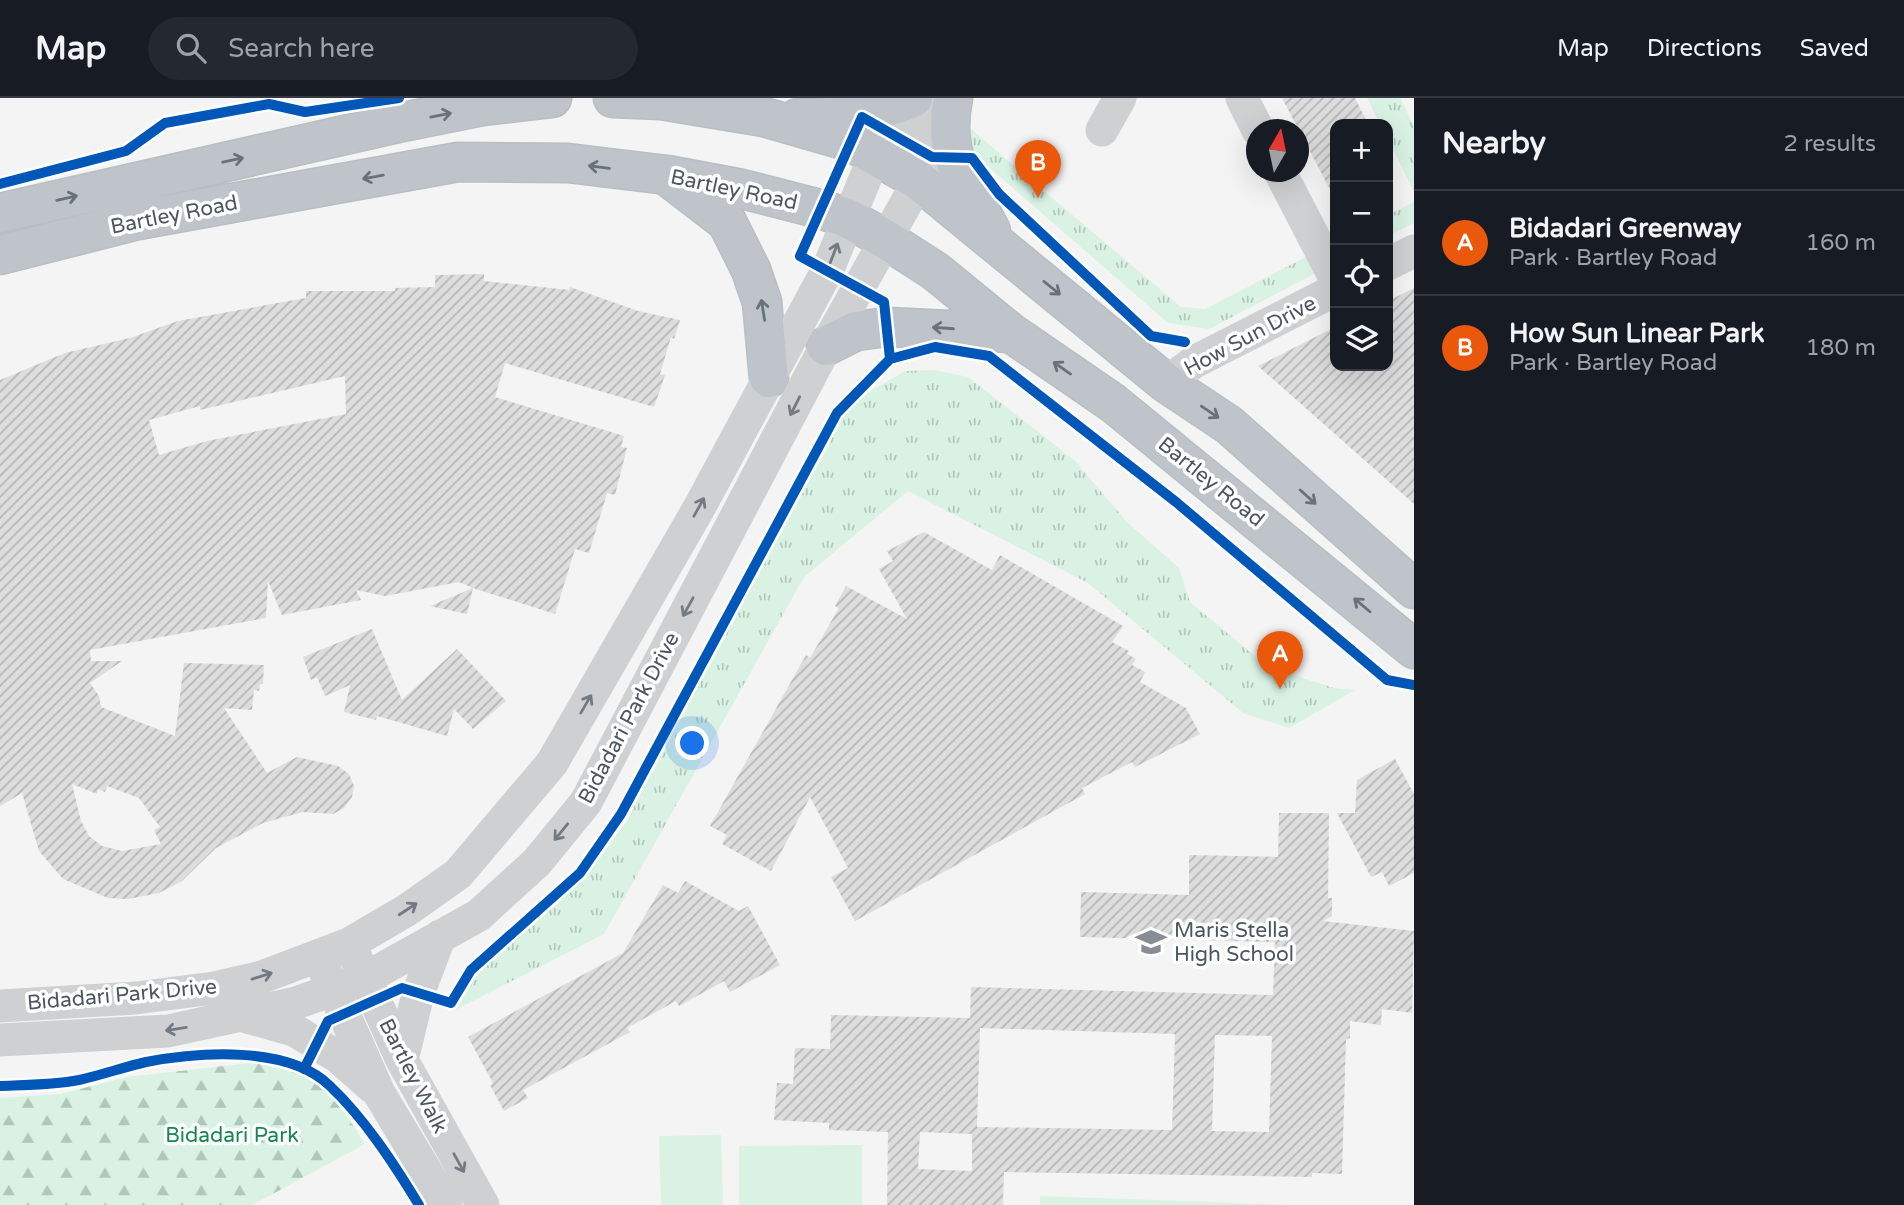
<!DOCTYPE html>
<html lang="en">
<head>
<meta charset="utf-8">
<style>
	:root { --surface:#171b24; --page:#242831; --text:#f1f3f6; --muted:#9ea1a6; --line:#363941; --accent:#ea580c }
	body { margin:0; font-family:"Varela Round",sans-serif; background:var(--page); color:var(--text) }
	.controls { position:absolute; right:21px; top:21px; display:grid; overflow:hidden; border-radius:14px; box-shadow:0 7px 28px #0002 }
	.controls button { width:63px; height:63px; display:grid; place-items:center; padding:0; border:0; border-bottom:2px solid var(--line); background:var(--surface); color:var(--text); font:35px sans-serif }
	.compass { position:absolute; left:1246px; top:21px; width:63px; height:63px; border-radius:50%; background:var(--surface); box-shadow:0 7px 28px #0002; rotate:9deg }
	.you { position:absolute; left:693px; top:646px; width:24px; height:24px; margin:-18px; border:5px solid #fff; border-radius:50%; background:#1a73e8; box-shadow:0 0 0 10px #1a73e833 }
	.badge { display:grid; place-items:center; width:46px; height:46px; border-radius:50%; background:var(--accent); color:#fff; font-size:23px; font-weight:700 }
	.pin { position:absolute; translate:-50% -58px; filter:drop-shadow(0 2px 4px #0008) }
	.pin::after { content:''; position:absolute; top:37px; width:24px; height:21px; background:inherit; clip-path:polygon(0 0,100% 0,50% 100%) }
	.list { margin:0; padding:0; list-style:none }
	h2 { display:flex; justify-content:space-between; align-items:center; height:91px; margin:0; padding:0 28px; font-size:30px }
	h2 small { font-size:23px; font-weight:400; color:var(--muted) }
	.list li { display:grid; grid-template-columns:46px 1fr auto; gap:21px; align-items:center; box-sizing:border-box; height:105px; padding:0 28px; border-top:2px solid var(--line) }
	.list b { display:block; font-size:26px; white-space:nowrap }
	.list p { margin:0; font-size:23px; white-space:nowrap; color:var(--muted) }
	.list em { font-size:23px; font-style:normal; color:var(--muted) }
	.icon { flex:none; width:38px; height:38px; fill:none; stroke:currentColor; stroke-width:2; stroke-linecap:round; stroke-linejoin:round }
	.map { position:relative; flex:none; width:1414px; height:1107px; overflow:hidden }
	header { display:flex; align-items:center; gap:42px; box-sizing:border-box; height:98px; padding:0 35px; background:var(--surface); border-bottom:2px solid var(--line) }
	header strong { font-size:33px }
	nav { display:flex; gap:38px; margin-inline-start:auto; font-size:24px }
	.search { width:490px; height:63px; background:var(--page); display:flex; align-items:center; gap:18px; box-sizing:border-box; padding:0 24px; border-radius:38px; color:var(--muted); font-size:26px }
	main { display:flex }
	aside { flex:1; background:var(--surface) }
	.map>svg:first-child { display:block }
</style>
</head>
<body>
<header>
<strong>Map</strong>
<div class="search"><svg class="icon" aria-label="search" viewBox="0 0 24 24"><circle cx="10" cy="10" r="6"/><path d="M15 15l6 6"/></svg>Search here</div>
<nav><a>Map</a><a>Directions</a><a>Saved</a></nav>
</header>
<main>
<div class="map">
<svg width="1414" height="1107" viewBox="0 0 1414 1107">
	<defs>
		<pattern id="forest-firs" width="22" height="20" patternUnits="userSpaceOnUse" patternTransform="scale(1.75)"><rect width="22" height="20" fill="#d9f2e3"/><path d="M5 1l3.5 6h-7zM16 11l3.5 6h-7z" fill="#b2c7bb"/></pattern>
		<pattern id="park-tufts" width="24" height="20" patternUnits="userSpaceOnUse" patternTransform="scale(1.75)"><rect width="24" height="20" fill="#d9f2e3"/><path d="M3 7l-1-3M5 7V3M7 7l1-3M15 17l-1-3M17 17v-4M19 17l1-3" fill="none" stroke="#b2c7bb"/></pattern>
		<pattern id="building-hatch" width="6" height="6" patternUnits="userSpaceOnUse" patternTransform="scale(1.75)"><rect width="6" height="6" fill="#ddddde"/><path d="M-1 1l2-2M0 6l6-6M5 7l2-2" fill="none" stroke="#b5b6b7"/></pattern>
	</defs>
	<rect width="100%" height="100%" fill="#f4f4f4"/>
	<path fill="url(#forest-firs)" d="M250,965C313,970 333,995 365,1046L252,1107H0V1000L61,996L127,979Z"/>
	<path fill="url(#park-tufts)" d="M884,0L965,26L1181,209L1205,211L1335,144V165L1209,231L1168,225L975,57Z
		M1367,0H1400L1414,28V94L1388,41V26H1380Z
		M1414,104V125L1388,138V117Z
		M935,272L968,279L1074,362L1127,424L1179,470L1190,504L1268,569L1334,590L1355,592L1289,630L1243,615L1088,485L908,393L804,479L604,836L453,913L469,882L555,808L585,778L628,722L655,660L842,319L864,297L905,273Z"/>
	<path fill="#d9f2e3" d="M721,1037L723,1107H661L659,1038Z
		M862,1047V1107H739V1048Z
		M1040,1098L1291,1107H1040Z"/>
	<path fill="url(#building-hatch)" fill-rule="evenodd" d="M1282,0H1355L1368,26H1335V101Z
		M484,176V183L569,192L570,189L638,213L680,222L674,241L671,239L660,276L665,277L654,309L505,265L495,299L624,338L621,349L627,350L615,397L607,395L589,455L575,451L555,516L473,490L467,516L430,508L473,490L459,484L385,498L356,492L361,502L282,517L268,483L266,520L90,552L91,563H122L90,585L99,598L101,609L175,638L184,565L264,567L263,586H260L259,593L254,592L252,612L224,610L267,675L297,659L338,668L349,676L354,688L352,699L344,710L333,716L303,714L263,725L216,750L182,783L159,795L128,801L108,800L63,781L39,753L22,695L0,708V282L65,255L130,240L178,223L306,200V193H395V190L435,189V177ZM345,278L346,316L207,343L159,357L149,322L200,308V312ZM72,686L97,696L98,691L105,694L107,688L139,700L160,729L154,732L161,746L122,753L102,748L89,738L81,723Z
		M1414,190V406L1258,268L1335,229V268H1388V203Z
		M924,434L992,472L1000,457L1123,528L1112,544L1129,553L1127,556L1136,561L1132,567L1145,574L1140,584L1186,610L1200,636L1135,669L1132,664L1082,690L1085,696L855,823L831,779L848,770L810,699L771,773L722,746L727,737L710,728L806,557L810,560L839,510L835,508L846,488L907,521L879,471L893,463L887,453Z
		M372,531L402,602L457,551L506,603L473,631L454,611L447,638L377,618L376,622L344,614L350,587L325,598L317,579L311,582L303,559Z
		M1395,661L1414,696V775L1389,788L1382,774L1371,779L1337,715H1355L1357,682Z
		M1279,715H1329L1328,800H1332V818L1323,823L1414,833L1412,915L1382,911L1381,927L1350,923V940L1346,941L1342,1076L1312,1075V1079L1004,1074L1003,1107H887L888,1034L829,1032V1025L774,1022L777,985L793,986L795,950L830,951L831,917L970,920L971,889L1273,897L1275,844L1080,839L1081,794L1189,797V757L1278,759ZM980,930L1175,936L1172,1032L977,1029ZM1215,937L1272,938L1269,1034L1212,1033ZM920,1034L972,1036V1073L918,1071Z
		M685,783L739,813L748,808L780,867L730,894L724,883L679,908L676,903L627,930L630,934L523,992L528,1000L504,1013L490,987L493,985L468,939L623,855L663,787L678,795Z"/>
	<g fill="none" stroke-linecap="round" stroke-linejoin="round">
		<g stroke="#b9bec3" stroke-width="41">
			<path id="highway" d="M613,0L661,2L764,19L851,44L918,82L1166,285L1229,327L1414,491
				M953,0C941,58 966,84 991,133
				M798,20C836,21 878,14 913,0
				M671,81L727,124L751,172L762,204L769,280
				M0,115L398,25L483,8L552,0
				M0,157L138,122L458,64L568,65L667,77L742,91L820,111L847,120L885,141L935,173L1011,235L1113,305L1414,551
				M826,248L856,233L887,229L1011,235"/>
		</g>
		<path stroke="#ced0d2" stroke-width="33" d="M1242,0L1258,32
			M1102,32L1120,0
			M1280,74L1335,180
			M1388,166L1414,153
			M1166,285L1194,264L1335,192
			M356,860L402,962L483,1107
			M325,873L379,995L446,1107
			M0,908L136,900L214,890L262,879L349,846L407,812L458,776L552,665L699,410L828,171L875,57L891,35L918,26L933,0
			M247,919L294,932L338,959L372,989
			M0,942L168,933L296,905L366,880L479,817L537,764L586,704L826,248L932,59L918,26
			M402,962L418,896L440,838"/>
		<use href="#highway" stroke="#bec4c9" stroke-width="38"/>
		<g stroke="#fff" stroke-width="15">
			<path id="cycleway" d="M0,86L126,53L165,25L269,6L305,14L399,0
				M890,261L884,204L800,158L862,19L932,59L972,60L999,96L1151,238L1185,244
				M304,971L328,923L402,890L451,905L471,872L580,775L621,716L837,315L890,261L935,249L989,258L1176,404L1387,582L1414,587
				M0,988C27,987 53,987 79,982C102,977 124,969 146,964C199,954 288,947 330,988C365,1021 394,1066 419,1107"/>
		</g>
		<use href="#cycleway" stroke="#0057b8" stroke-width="10"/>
	</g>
	<defs><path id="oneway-shaft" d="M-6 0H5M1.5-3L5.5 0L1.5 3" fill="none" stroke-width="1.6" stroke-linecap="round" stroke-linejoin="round" transform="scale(1.75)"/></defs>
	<g stroke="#67727b">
		<use href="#oneway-shaft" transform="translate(441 17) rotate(-11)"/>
		<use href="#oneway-shaft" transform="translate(233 62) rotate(-12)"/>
		<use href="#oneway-shaft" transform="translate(599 69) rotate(-173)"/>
		<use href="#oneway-shaft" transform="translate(373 79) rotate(170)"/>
		<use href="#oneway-shaft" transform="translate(67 100) rotate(-13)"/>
		<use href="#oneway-shaft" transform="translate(1052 190) rotate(39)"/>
		<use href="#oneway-shaft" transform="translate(763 212) rotate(-99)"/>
		<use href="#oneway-shaft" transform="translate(943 230) rotate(-176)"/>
		<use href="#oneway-shaft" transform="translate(1062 270) rotate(-145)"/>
		<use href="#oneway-shaft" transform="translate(1210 314) rotate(34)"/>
		<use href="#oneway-shaft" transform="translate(1308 399) rotate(42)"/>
		<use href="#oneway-shaft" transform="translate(1362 507) rotate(-140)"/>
	</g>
	<g stroke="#727b83">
		<use href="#oneway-shaft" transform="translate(834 155) rotate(-69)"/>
		<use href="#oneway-shaft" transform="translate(795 308) rotate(117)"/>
		<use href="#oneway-shaft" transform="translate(699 409) rotate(-61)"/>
		<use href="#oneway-shaft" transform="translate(688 509) rotate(119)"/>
		<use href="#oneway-shaft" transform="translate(586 606) rotate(-60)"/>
		<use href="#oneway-shaft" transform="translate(561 734) rotate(129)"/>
		<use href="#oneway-shaft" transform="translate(408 811) rotate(-33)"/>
		<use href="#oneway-shaft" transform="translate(262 878) rotate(-17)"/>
		<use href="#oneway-shaft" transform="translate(176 931) rotate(171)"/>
		<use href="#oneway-shaft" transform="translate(459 1065) rotate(61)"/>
	</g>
	<defs>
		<g id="school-bare" transform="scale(2.415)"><path d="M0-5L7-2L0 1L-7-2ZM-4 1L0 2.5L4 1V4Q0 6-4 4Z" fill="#868d94" stroke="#fff" stroke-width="2.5" paint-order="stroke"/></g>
	</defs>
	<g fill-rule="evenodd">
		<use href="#school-bare" x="1151" y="844"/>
	</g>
	<g text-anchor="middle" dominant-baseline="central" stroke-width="7" stroke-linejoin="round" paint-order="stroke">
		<g font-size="21" fill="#4a5661" stroke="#fff">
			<text transform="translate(734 92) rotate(12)">Bartley Road</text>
			<text transform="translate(174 117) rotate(-11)">Bartley Road</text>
			<text transform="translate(1250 238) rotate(-28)">How Sun Drive</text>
			<text transform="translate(1211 384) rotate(39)">Bartley Road</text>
			<text transform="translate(629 620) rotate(-62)">Bidadari Park Drive</text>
			<text transform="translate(122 897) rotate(-5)">Bidadari Park Drive</text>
			<text transform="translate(413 978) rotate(63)">Bartley Walk</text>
		</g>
		<g font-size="21" fill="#4a5661" stroke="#fff" text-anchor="start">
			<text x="1174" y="832">Maris Stella<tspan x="1174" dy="24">High School</tspan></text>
		</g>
		<g font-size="21" fill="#17864f" stroke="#fff">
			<text x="232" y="1037">Bidadari Park</text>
		</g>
	</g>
</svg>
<div class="controls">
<button>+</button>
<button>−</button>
<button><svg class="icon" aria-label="locate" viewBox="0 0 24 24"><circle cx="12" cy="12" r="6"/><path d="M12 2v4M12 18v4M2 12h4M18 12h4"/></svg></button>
<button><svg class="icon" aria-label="layers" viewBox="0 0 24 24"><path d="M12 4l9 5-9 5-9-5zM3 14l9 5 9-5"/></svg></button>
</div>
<svg class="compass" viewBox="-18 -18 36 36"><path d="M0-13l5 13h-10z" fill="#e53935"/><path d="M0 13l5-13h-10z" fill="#9ea1a6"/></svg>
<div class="you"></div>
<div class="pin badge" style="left:1280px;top:591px">A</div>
<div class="pin badge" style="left:1038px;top:100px">B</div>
</div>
<aside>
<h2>Nearby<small>2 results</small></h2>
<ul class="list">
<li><span class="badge">A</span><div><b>Bidadari Greenway</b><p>Park · Bartley Road</p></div><em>160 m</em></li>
<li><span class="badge">B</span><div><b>How Sun Linear Park</b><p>Park · Bartley Road</p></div><em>180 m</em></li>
</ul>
</aside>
</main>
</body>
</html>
